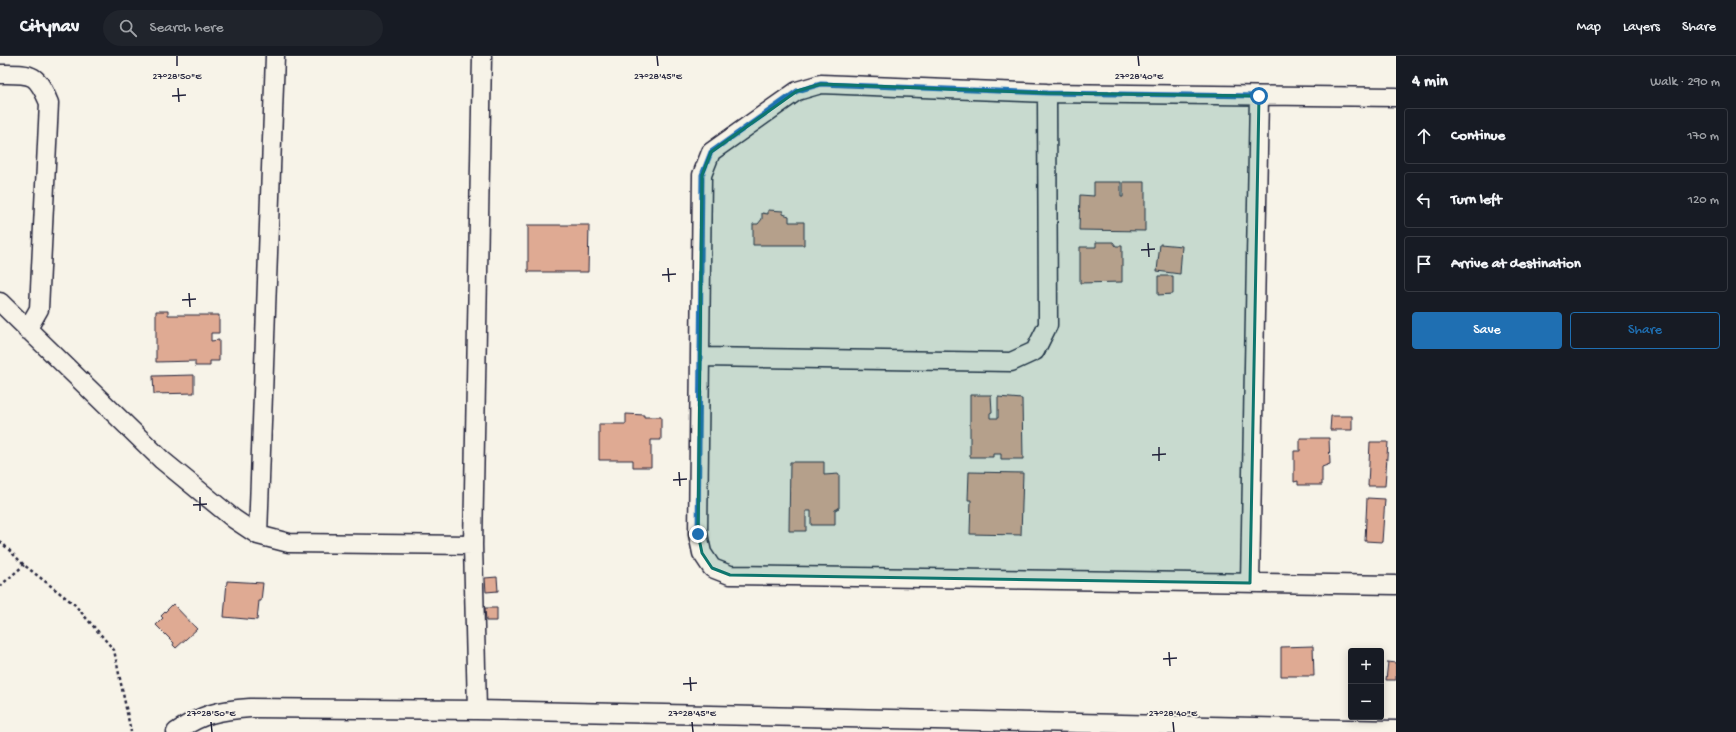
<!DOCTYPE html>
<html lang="en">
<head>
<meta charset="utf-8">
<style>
	:root { --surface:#171b24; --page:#20242c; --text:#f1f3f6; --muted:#9ea1a6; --line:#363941; --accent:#1f6fb2 }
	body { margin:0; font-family:"Gochi Hand",sans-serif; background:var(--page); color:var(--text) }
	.controls { position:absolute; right:12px; bottom:12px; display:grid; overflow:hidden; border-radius:4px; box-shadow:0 2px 10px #0003 }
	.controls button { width:36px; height:36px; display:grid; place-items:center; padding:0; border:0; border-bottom:1px solid var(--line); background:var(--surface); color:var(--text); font:20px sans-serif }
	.stop { position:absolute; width:12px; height:12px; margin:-9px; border:3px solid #1f6fb2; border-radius:50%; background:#fff }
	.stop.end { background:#1f6fb2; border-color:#fff; box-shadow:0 1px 4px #0008 }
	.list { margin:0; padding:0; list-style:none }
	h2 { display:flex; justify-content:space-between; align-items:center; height:52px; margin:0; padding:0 16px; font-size:17px }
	h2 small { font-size:13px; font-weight:400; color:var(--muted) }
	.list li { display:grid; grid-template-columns:26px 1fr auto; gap:12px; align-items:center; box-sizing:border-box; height:56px; margin:0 8px 8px; padding:0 8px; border:1px solid var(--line); border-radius:4px }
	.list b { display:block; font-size:15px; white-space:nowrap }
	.list em { font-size:13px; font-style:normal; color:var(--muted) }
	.actions { display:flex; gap:8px; padding:12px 16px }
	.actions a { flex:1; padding:9px 0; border:1px solid var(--accent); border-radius:4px; text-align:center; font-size:14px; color:var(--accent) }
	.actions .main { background:var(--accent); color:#fff }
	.icon { flex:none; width:22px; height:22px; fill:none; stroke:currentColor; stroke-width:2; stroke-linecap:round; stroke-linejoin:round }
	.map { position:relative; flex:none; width:1396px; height:676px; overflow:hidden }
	header { display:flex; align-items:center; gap:24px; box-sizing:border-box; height:56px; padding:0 20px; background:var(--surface); border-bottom:1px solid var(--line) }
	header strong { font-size:19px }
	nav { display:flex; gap:22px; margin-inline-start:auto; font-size:14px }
	.search { width:280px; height:36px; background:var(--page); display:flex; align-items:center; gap:10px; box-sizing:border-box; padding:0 14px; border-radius:22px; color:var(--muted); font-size:15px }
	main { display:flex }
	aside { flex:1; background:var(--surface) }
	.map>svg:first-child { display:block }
</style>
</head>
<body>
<header>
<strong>Citynav</strong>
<div class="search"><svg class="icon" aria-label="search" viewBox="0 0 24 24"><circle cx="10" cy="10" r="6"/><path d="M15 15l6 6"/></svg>Search here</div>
<nav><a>Map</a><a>Layers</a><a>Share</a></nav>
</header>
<main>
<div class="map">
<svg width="1396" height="676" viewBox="0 0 1396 676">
	<rect width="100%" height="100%" fill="#f7f3e8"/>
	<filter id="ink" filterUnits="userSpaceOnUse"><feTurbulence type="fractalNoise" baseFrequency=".025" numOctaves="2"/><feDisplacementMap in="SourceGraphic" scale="8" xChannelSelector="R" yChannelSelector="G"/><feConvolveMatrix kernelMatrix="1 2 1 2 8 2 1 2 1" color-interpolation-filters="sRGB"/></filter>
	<g filter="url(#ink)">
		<path fill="#dfaa93" stroke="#22223b" d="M1094,126H1121V141H1123V126H1145V175L1079,174L1080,139L1094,140Z
			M768,154L783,155V158L789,160V166H804V189H753V168H758L762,163V157L768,158Z
			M528,169H589L588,216H528Z
			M1096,186H1113L1116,190H1122V226L1080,227V191H1096Z
			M1160,188L1182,190L1180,218L1157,215Z
			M1158,220H1173V238L1158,239Z
			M156,255H168V259H219V277H211V285L219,284V305H210V310H195V305L156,306Z
			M194,319V337L154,338L153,320Z
			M970,339H991L992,356L990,357V362H998V341L1022,343L1023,403H1001V398H993V401H970Z
			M626,358L644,359V361H661V384H651V411H633V404H599V368H626Z
			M1331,360H1352V374H1330Z
			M1300,382H1329L1330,408L1322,411V429H1298V425L1294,426V395H1300Z
			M1370,386H1388L1385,430H1368Z
			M790,406H824V419L839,418V452L835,454V469H811V455H806V475H789Z
			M969,416L1023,417L1021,479L970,478L971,444H968Z
			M1367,442L1385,443L1382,486L1365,485Z
			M497,521L498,535L486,536L485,522Z
			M227,525L263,527L261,545H259L257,564L224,561Z
			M173,548L197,573L176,592L173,589L174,587L156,569L163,562L161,560Z
			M485,552H497V565H486Z
			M1313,590L1314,620H1281V591Z
			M1388,606L1396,607V624H1386Z"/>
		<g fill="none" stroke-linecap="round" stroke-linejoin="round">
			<g stroke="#22223b" stroke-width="21">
				<path id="minor" d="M0,18C32,18 36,16 49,47L39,253L27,274
					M1396,41L1047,37L821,28L797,35L711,96L702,119L698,478L702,497L712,512L730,519L1396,529
					M0,246L162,404L234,463L258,479L289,487L473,489
					M700,301L1011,306L1035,295L1048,269L1047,37
					M258,479L275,0
					M1250,527L1259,40
					M477,654L473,489L482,0
					M176,676C201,658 220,654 250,652L477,654L1396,674"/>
			</g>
			<path stroke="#22223b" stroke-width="2.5" stroke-dasharray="3 3" stroke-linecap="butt" d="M0,485L24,509L74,548L114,594L131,676
				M0,530L24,509"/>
			<use href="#minor" stroke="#f7f3e8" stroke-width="18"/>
		</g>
	</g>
	<g fill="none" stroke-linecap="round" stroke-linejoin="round" filter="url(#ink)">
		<path stroke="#1f6fb2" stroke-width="5" d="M698,478L702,119L711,96L797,35L821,28L1047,37L1259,40"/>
	</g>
	<path fill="#0f766e" fill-opacity="0.2" stroke="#0f766e" stroke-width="3" stroke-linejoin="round" d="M821,28L1047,37L1259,40L1250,527L730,519L712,512L702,497L698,478L702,119L711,96L797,35Z"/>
	<path fill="none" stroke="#22223b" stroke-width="1.5" d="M177,0V10M657,0L658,10M1138,0L1139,10M178,32L179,46M172,40L186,39M1148,187L1149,201M1141,194L1155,193M668,212L669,226M662,219L676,218M189,237L190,251M182,244L196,243M1159,391V405M1152,399L1166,398M679,416L680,430M673,424L687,423M200,441V455M193,449L207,448M1169,596L1170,610M1163,603L1177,602M690,621L691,635M683,628L697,627M211,666L212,676M692,666L693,676M1173,666L1174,676"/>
	<g font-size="10" text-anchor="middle" fill="#22223b" stroke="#f7f3e8" stroke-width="3.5" stroke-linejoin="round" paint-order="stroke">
		<text x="177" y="23">27°28'50"E</text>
		<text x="658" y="23">27°28'45"E</text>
		<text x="1139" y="23">27°28'40"E</text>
		<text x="211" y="660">27°28'50"E</text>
		<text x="692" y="660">27°28'45"E</text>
		<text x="1173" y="660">27°28'40"E</text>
	</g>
</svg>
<div class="controls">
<button>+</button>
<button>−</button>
</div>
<div class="stop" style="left:1259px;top:40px"></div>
<div class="stop end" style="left:698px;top:478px"></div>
</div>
<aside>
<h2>4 min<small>Walk · 290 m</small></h2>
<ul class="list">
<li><svg class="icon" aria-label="ahead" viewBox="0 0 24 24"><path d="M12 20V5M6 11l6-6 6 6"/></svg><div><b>Continue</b></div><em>170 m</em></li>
<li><svg class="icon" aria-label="left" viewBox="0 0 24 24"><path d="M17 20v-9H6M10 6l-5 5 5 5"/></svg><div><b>Turn left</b></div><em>120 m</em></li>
<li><svg class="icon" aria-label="arrive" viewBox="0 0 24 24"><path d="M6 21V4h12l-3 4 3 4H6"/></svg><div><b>Arrive at destination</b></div></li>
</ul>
<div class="actions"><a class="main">Save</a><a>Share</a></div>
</aside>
</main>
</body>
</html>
